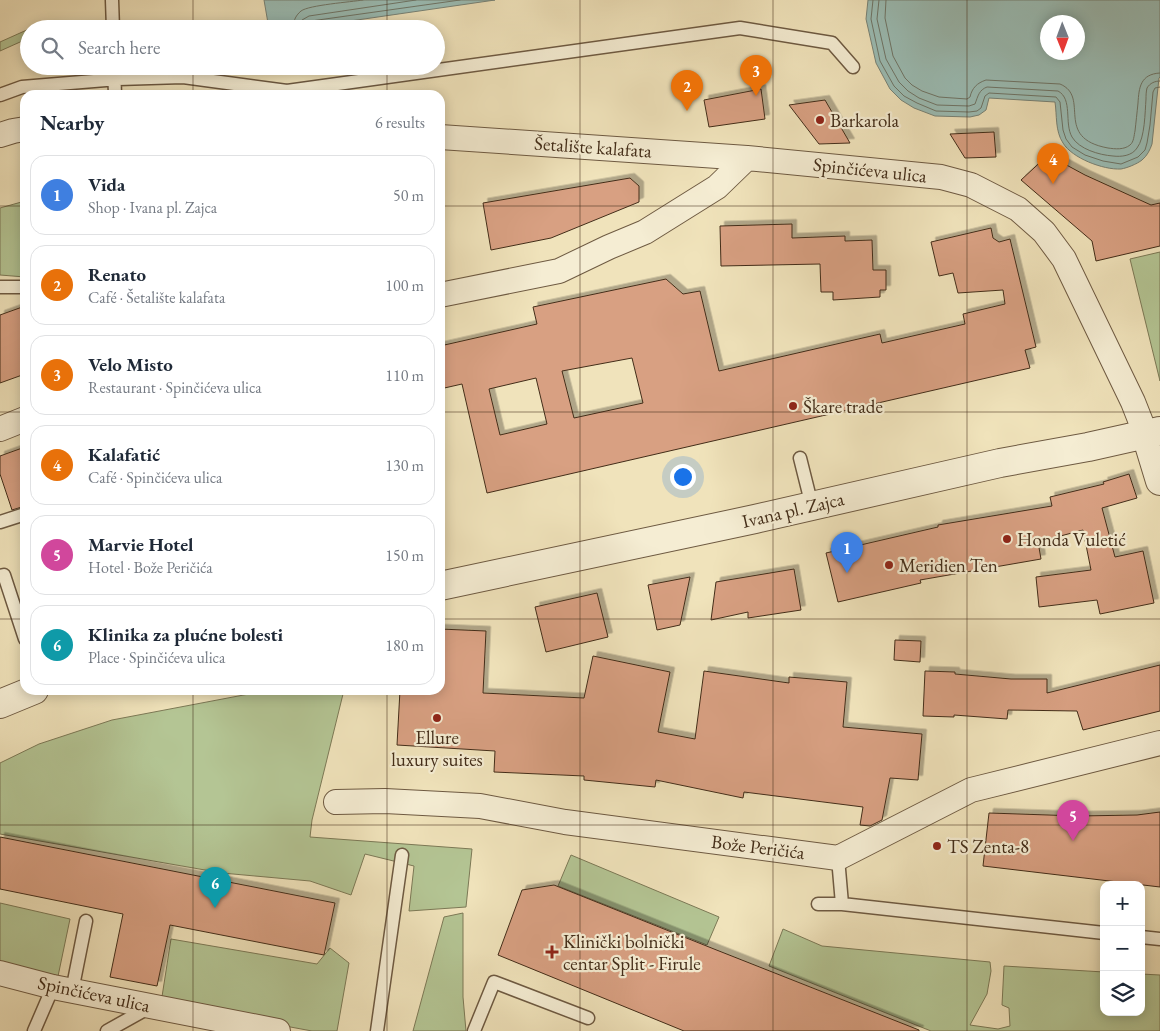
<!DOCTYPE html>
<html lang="en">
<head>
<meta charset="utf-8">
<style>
	:root { --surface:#fff; --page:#f2f2f3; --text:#1f2937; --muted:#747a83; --line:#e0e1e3; --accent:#2563eb }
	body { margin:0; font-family:"EB Garamond",serif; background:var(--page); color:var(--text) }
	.controls { position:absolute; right:15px; bottom:15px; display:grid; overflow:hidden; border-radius:10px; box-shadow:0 2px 12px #0003 }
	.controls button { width:45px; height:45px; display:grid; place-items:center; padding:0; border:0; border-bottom:1px solid var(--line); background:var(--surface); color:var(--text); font:25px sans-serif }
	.compass { position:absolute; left:1040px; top:15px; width:45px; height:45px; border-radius:50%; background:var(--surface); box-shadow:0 2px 12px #0003; rotate:179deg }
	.you { position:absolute; left:682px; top:476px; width:18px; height:18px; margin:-12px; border:4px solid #fff; border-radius:50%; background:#1a73e8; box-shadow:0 0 0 8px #1a73e833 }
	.badge { display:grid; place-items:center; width:32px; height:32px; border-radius:50%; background:var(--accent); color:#fff; font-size:16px; font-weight:700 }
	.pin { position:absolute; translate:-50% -41px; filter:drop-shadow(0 1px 2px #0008) }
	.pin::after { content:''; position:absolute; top:26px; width:18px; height:15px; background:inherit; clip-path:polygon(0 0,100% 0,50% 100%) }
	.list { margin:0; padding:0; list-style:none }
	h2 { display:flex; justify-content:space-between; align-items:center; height:65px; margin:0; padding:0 20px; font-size:21px }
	h2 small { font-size:16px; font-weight:400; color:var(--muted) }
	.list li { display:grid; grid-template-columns:32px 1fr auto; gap:15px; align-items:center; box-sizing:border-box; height:80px; margin:0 10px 10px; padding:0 10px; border:1px solid var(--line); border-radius:15px }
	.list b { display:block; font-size:19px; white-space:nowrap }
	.list p { margin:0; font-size:16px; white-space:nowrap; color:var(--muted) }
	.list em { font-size:16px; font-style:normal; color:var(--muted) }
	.icon { flex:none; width:28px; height:28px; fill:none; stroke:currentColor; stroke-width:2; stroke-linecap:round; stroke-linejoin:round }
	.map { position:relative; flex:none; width:1160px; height:1031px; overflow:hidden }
	.search { position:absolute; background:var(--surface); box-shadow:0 2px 12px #0003; left:20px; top:20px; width:425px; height:55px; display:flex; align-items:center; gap:12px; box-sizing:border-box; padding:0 18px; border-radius:28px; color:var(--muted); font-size:19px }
	.panel { position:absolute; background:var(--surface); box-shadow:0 2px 12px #0003; left:20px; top:90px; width:425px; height:605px; border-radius:15px }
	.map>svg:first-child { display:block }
</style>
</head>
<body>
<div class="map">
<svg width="1160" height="1031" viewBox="0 0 1160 1031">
	<defs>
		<filter id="shadow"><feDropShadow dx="4.5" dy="-4.5" stdDeviation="0" flood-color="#0004"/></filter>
	</defs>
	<rect width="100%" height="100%" fill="#f0e3bb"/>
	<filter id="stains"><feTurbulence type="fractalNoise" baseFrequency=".004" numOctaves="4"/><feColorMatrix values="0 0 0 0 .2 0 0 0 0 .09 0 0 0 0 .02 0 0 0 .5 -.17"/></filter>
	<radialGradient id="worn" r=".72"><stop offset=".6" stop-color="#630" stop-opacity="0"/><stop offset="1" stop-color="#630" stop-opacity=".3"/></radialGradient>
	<path fill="#b4c594" stroke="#7c7956" d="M29,29V38L0,51V42Z
		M25,201V277L0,275V208Z
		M1160,252V381L1130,259Z
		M270,690H344L312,820L310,837L472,849L466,907L409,911L414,866L365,854L351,895L310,881L222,873L0,834V763L39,744L112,720Z
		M571,855L719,917L707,945L558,886Z
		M0,903L70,919L57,981L0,966Z
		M463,913V997L466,1031H413L444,917Z
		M783,929L822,946L990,962L991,971L987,994L970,1025L998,1029L1010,1026L1009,1008L1002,1005L1004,966L1104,972V1012H1141V974L1160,975V1031H931L769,966Z
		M171,939L317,964L330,948L349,963L337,1031H312L161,1003Z"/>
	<path fill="#9bbdb5" stroke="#788377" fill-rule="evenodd" d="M264,0H495L295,29H269Z
		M868,0H1160V77L1159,78L1152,144C1150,150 1147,156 1142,160C1137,164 1127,168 1121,169C1103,170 1072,158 1063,143C1055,131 1057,115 1055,102L989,98L986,110L979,115L970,117L935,116L914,108L901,100L890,89L876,63L866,19ZM1078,22V52H1048V22Z"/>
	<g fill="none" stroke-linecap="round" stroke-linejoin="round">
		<path stroke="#6f7567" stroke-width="1" d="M873,0L871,19L880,61L894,86L904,96L917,103L936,111L969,112L977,111L981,108L985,96L989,93L1056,97L1060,102L1063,130L1066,139L1072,147L1085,155L1103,161L1121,164L1138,157L1145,150L1147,143L1150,125L1153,92L1155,88L1160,87
			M879,0L877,19L886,59L899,82L908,91L919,98L937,105L969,106L975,104C978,96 979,90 987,87L1058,91C1073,99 1064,123 1072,137C1079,149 1099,155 1113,156C1121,157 1132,156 1137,148C1145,138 1145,112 1146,99C1146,96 1146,92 1147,88C1150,83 1155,81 1160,81
			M886,0L885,18L893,56L905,78L912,85L922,91L939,97L967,99L970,97C972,88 977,83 986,80L1060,84C1091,97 1053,138 1108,148C1115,149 1124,150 1130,145C1134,142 1134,135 1135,131C1136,122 1137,113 1138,103C1139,88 1140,74 1160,73
			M293,29C293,22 295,16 301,11C309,5 351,2 363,0
			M300,29L302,20L309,16L416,0
			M307,29L308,24L311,21L460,0"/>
	</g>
	<path fill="#d8a082" stroke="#432d19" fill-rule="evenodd" filter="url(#shadow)" d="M761,89L765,119L709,127L704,100Z
		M825,100L850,143L819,144L789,105Z
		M994,132L996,157L965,158L950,134Z
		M1048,155L1085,175L1151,205L1160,203V246L1096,261L1092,241L1021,180Z
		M630,178L639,186V202L551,238L491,250L483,203Z
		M792,224V238L845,236V241L872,240L873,270H886V290H880V297L833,300V292H821L820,264L721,266L720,226Z
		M991,228L993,238L999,242L1010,239L1036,347L1025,350L1030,368L487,493L462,384L440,389V346L537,324L533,307L666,279L683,294L700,291L719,371L880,334L882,343L965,324L963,314L1005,304L1003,290L958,293L953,273L939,276L931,242ZM632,358L643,403L574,418L562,371ZM536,378L547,424L500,435L489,389Z
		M25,306V374L0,383V315Z
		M25,447V506L12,510L0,474V456Z
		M1129,474L1137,498L1102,508L1115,557L1143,551L1154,603L1100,614L1097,600L1039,607L1036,577L1091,570L1083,530L1038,542L1041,559L920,580L921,583L838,602L826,553L938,527V525L1052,506L1050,497L1104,484L1103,482Z
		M794,569L801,610L748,618V612L711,620L716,582Z
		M690,577L680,625L657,630L648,585Z
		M597,593L608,637L546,652L535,607Z
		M440,629L486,631L483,693L584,698L593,656L670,672L658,732L695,739L704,671L789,683V677L847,682L843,727L922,734L918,780L890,778L882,820L870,826L860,825L863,807L744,792L743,798L656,780L655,787L584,780V776L494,772L495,751L397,745L400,690H440Z
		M895,640L921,641L920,662L894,660Z
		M1160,665V711L1083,730L1077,711L1008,710L1007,719L954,715V717L923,716L925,671L955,672V674L1011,679H1047V693Z
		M1160,812V887L983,866L989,813L1078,816L1137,815Z
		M0,837L335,903L324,955L170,925L157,986L110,977L123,914L0,889Z
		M554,885L714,949L919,1030V1031H684L498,955L522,890Z"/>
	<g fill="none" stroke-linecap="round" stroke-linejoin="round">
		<g stroke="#6e5a42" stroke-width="15">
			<path id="service" d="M112,0L113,29
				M114,66L115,95
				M0,95L22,87L118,79L183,77L287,91L740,28L832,43L853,67
				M0,287H25
				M800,458L812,506
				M0,522L25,514
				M0,576L4,575L25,639
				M838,858L842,904
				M818,904H842L1104,933
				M1141,937L1160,939
				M72,991L86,921
				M34,1031L53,987
				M107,1031L150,1007
				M377,1031L402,855
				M474,1031L494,982L588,1018"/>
		</g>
		<g stroke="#6e5a42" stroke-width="26">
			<path id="minor" d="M0,135L13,131L25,129
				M440,137L747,158L941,177L971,185L1018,209L1044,232L1064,259L1133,402L1146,435
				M440,295L559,271L609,247L645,232L717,187L747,158
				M0,429L25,419
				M336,802L385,801L480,806L565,822L838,858L971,790L1160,743
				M0,973L53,987L278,1031"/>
		</g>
		<g stroke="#6e5a42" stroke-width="30">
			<path id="tertiary" d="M1146,435L1160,481
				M440,586L755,519L1000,463L1088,447L1160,431
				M0,704L34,690"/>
		</g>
		<use href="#service" stroke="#f5edd3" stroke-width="12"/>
		<use href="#minor" stroke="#f5edd3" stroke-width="24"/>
		<use href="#tertiary" stroke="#f5edd3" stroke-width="28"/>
	</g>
	<path fill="none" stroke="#432d19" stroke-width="1" stroke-opacity="0.55" d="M193,0V29M387,0V29M580,0V1031M773,0V1031M967,0V1031M193,66V95M387,66V95M0,206H25M440,206H1160M0,412H25M440,412H1160M0,619H25M440,619H1160M193,690V1031M387,690V1031M0,825H1160"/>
	<g fill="#8f2418" stroke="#f5edd3" stroke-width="2">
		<circle cx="820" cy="120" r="5"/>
		<circle cx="793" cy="406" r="5"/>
		<circle cx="1007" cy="539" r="5"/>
		<circle cx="889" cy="565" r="5"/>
		<circle cx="437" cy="718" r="5"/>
		<circle cx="937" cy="846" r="5"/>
		<path d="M549.5 944.5h5v5h5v5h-5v5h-5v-5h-5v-5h5z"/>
	</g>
	<g text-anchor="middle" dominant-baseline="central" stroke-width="4.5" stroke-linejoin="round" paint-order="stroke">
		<g font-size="19" fill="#432d19" stroke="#f5edd3" text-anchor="start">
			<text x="830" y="120">Barkarola</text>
			<text x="803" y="406">Škare trade</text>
			<text x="1017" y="539">Honda Vuletić</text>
			<text x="899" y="565">Meridien Ten</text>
			<text x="437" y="737" text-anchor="middle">Ellure<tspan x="437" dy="22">luxury suites</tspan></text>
			<text x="947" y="846">TS Zenta-8</text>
			<text x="563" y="941">Klinički bolnički<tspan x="563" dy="22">centar Split - Firule</tspan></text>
		</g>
		<g font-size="19" fill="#432d19" stroke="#f5edd3">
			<text transform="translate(593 147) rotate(4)">Šetalište kalafata</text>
			<text transform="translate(870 170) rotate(6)">Spinčićeva ulica</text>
			<text transform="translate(793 510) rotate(-13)">Ivana pl. Zajca</text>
			<text transform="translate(758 847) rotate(7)">Bože Peričića</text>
			<text transform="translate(94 994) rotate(12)">Spinčićeva ulica</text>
		</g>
	</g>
	<rect width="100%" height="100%" filter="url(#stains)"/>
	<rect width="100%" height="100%" fill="url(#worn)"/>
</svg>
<div class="controls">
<button>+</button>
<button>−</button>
<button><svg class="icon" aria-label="layers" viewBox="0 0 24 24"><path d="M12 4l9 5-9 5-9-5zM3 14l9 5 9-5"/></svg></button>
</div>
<svg class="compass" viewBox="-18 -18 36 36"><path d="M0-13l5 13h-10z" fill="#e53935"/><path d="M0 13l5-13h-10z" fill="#747a83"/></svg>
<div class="you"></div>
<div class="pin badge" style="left:847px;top:573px;background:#3f7fe0">1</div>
<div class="pin badge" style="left:687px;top:111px;background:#e8710a">2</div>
<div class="pin badge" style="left:756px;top:96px;background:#e8710a">3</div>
<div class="pin badge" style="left:1053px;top:184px;background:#e8710a">4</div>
<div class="pin badge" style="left:1073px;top:841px;background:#d1479c">5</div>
<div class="pin badge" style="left:215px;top:908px;background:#0f9aa8">6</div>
<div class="search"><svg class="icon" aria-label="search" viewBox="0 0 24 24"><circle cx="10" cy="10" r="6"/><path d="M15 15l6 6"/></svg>Search here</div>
<section class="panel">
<h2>Nearby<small>6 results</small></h2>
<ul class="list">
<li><span class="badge" style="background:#3f7fe0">1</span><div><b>Vida</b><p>Shop · Ivana pl. Zajca</p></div><em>50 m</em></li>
<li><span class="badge" style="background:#e8710a">2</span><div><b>Renato</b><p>Café · Šetalište kalafata</p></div><em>100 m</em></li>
<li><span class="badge" style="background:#e8710a">3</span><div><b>Velo Misto</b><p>Restaurant · Spinčićeva ulica</p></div><em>110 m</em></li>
<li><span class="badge" style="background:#e8710a">4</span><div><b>Kalafatić</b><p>Café · Spinčićeva ulica</p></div><em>130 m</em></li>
<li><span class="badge" style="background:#d1479c">5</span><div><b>Marvie Hotel</b><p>Hotel · Bože Peričića</p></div><em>150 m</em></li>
<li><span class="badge" style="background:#0f9aa8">6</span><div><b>Klinika za plućne bolesti</b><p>Place · Spinčićeva ulica</p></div><em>180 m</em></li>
</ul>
</section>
</div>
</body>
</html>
